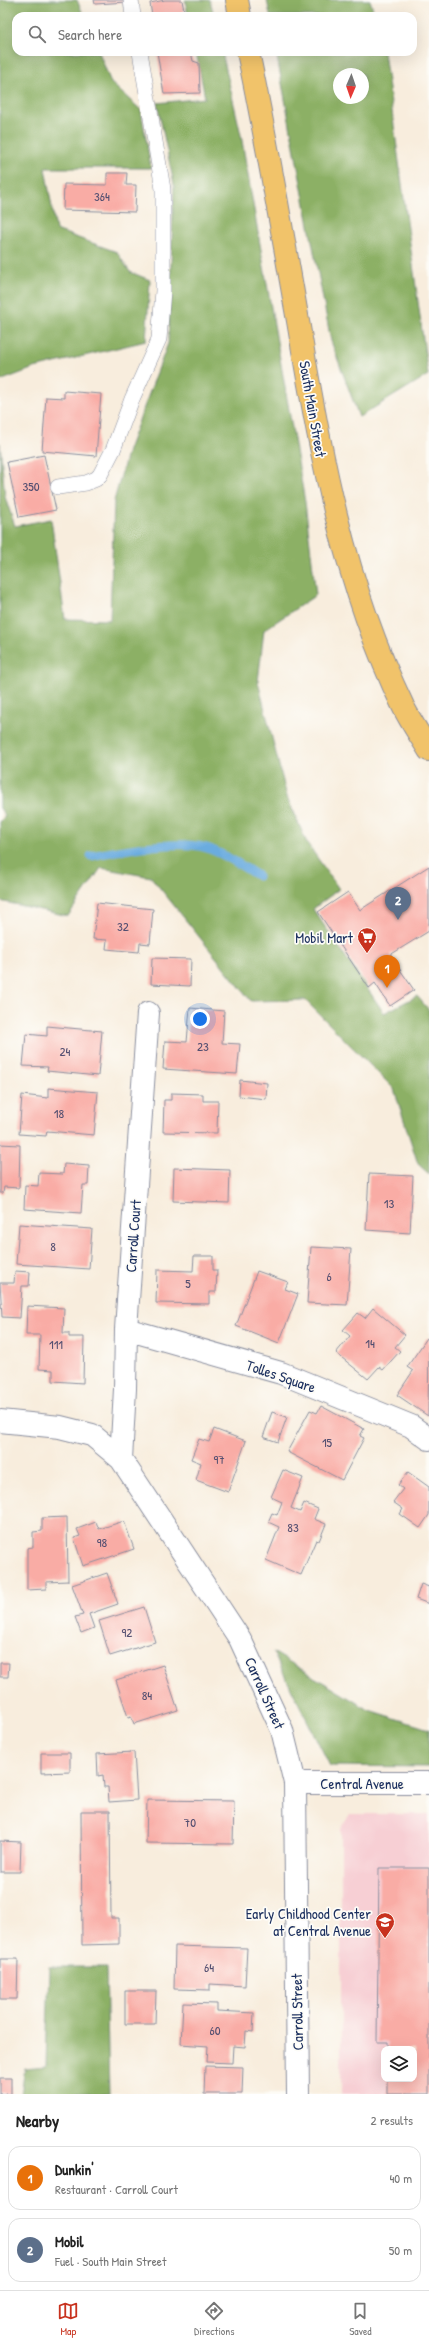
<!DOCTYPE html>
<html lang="en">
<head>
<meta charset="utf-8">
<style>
	:root { --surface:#fff; --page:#f2f2f2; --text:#222; --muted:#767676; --line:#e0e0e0; --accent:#c8321e }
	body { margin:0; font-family:"Patrick Hand",sans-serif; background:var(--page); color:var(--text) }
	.controls { position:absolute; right:12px; bottom:12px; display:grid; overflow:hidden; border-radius:8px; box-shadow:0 4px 16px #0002 }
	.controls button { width:36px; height:36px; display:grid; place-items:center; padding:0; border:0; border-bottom:1px solid var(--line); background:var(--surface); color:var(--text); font:20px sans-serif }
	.compass { position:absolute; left:333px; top:68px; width:36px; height:36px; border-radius:50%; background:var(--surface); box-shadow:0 4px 16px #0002; rotate:182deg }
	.you { position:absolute; left:200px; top:1019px; width:14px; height:14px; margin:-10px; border:3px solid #fff; border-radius:50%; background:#1a73e8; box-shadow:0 0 0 6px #1a73e833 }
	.badge { display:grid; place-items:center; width:26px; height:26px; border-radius:50%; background:var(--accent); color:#fff; font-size:13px; font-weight:700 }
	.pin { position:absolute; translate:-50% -33px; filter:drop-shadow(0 1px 2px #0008) }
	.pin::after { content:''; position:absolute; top:21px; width:14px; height:12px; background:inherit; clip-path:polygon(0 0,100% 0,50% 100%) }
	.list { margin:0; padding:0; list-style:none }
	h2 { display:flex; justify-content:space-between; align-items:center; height:52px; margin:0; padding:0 16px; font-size:17px }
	h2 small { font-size:13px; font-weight:400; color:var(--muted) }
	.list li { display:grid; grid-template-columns:26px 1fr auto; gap:12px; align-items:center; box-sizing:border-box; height:64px; margin:0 8px 8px; padding:0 8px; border:1px solid var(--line); border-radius:12px }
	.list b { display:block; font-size:15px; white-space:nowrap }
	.list p { margin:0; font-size:13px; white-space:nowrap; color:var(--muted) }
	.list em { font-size:13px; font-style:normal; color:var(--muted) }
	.icon { flex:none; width:22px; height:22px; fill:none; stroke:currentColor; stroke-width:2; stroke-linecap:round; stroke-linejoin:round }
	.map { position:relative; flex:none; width:429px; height:2094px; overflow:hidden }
	.search { position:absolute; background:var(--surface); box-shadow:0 4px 16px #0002; left:12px; right:12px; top:12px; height:44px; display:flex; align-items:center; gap:10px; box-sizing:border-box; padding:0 14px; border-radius:12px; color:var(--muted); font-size:15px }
	.sheet { height:196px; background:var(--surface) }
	nav { display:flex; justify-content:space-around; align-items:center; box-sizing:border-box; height:56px; border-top:1px solid var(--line); background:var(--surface); font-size:11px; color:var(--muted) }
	nav a { display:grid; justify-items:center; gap:2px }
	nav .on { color:var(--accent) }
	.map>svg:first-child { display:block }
</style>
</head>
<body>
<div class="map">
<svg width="429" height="2094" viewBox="0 0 429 2094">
	<rect width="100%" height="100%" fill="#fdfcf7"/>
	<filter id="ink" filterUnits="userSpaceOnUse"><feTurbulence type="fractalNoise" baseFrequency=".025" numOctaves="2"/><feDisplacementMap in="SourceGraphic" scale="8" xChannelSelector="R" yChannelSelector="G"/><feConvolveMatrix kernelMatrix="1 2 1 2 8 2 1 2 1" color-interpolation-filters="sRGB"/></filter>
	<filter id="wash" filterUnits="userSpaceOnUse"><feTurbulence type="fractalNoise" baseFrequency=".012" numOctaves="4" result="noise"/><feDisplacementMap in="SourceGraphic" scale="16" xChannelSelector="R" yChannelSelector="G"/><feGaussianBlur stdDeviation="0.9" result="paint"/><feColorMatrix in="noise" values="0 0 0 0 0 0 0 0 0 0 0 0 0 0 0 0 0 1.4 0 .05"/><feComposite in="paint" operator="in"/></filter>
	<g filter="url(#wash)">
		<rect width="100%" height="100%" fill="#f8eddd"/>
		<path fill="#f7cfd4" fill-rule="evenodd" d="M350,1814H429V2094H341V1829ZM384,2049H414V2079H384Z"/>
		<path fill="#8cb065" stroke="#547062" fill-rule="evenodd" d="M0,0H77L84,16H16V52H99L111,83L141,110L151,168H45L56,230L117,252L130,272L150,280L146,341L34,368L0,381Z
			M185,0H210L214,16H188Z
			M267,0H370L375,16H270Z
			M196,52H222L241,135L305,502L316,595L264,630L258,682L287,797L307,843L339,889L313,909L384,1013L417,996L429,1010V1174L418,1164L394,1089L305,1000L251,1001L151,877L101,868L68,916L0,901V822L5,816L0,808V443L5,497L15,526L51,519L65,619L110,620L114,501L128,450L168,343L174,184L157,103L205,98Z
			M276,52H384L428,375L359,417L331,341ZM339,74H363V98H339Z
			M273,1652L369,1710L429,1729V1767L330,1766Z
			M49,1967H106L109,2094H21L25,2068L46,2066Z"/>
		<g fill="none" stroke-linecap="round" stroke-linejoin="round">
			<path stroke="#6bacdf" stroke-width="9" d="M91,856C120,850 178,839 207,848C225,854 242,866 258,876"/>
		</g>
		<g id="blocks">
			<path fill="#f9aca5" d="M94,0H127V2L95,4Z
				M165,0H182L185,16H152L150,3Z
				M157,52H191L193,61L199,63L200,93L164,94Z
				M107,173H127L126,185H136L135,212L63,210L64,184L107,185Z
				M64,391L101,394L96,456L42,451L46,397L64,398Z
				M44,455L56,510L19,517L7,462Z
				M429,866V931L390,955L414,990L390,1006L375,983L369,988L318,912L348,892L360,910Z
				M97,903L153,909L150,944L140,943L139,952L106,949L107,940L93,939Z
				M152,958L191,959L190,986L151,984Z
				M190,1008L224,1011L222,1043L240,1044L237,1074L163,1069L165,1041L187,1042Z
				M47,1026L102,1031L98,1076L47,1071L48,1067L23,1066L26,1034L47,1036Z
				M240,1080L267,1083L266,1099L239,1096Z
				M48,1088L98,1092L94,1135L47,1131L46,1136L19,1134L22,1095L48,1098Z
				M171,1093L203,1094V1101H218L217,1133L163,1132L164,1100H171Z
				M0,1144L20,1145L19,1188L4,1187L3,1193H0Z
				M64,1164L89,1166L88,1185H83L81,1213L24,1209L25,1185L38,1186L39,1173L63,1174Z
				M174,1168L230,1170L229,1203L173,1201Z
				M369,1174L413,1176L410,1233L366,1230Z
				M19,1224L92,1229L89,1269L16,1264Z
				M311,1247L351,1249L347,1305L307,1303Z
				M194,1256H213V1270H217L216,1292H209V1304L156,1303L157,1270L193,1271Z
				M15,1271L30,1272L29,1286H22L20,1318L2,1317L0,1283H14Z
				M257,1271L288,1282L285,1289L298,1294L279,1343L236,1326Z
				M27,1306L64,1308L63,1333H69V1337H84L83,1383L53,1381V1370L39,1369L40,1335H26Z
				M373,1308L405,1335L395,1347L400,1351L383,1370L379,1367L368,1379L336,1353L350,1336L343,1330L358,1313L365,1318Z
				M427,1338L429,1339L428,1416L397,1395L413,1371L407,1367Z
				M321,1406L364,1429L360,1436L364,1438L342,1480L287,1452L310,1410L317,1413Z
				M272,1412L287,1417L278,1442L263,1437Z
				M214,1429L246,1441L228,1492L196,1480L201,1463L191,1459L199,1439L209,1442Z
				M283,1470L303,1478L291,1508L300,1512L304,1503L318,1509L314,1519L326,1524L319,1541L316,1540L301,1575L266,1560L279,1527L268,1522L272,1513L277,1515L282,1502L271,1497Z
				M408,1472L429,1487V1515L420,1528L400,1514L403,1509L393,1502L403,1489L398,1485Z
				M67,1517L68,1581L46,1582V1589L27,1590V1548L33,1547V1532L42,1531V1518Z
				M124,1521L134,1549L83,1566L74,1538L80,1536L77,1529L96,1522L99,1529Z
				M107,1573L118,1604L89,1614L94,1628L81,1633L75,1617L83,1615L72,1585Z
				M421,1584L429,1587V1604L416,1599Z
				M144,1607L155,1642L110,1656L99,1621Z
				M0,1663H9L8,1677H0Z
				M163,1665L178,1710L134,1724L131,1716L128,1717L116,1680Z
				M134,1752L137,1800L109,1802L108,1787H104L103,1775L98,1776L97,1754Z
				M41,1753H70V1772L41,1773Z
				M147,1800L234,1801L233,1844L146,1843Z
				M81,1811H110L111,1918H119V1944L82,1945Z
				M0,1841L21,1842L20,1872H0Z
				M379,1868H429V2094H387V2079H414V2049H388V2042H377Z
				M175,1946L247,1948L245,1986L210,1984V1990L174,1989Z
				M0,1959H18L17,1999H0Z
				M125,1991H156L155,2024H125Z
				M183,2003L217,2004V2011L254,2013L253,2032L246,2031L245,2047L233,2046L232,2063L207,2062L208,2046L181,2044Z
				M205,2066L243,2067L242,2094H204Z
				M0,2078H11V2094H0Z"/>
		</g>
	</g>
	<g filter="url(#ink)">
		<use href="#blocks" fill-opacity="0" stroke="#8a8e9e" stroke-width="1"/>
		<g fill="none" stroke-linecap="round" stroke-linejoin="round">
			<g stroke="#8a8e9e" stroke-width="16">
				<path id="lane" d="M131,0L133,16
					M58,487L86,483L96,479L100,475L113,450L132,399L159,339L163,291V189L140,52"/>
			</g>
			<g stroke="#8a8e9e" stroke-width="24">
				<path id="street" d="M126,1329L281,1373L411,1426L429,1439
					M0,1421L60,1427L92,1435L121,1459L240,1639L282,1730L295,1783L298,2094
					M121,1459L125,1389L126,1329L148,1013
					M295,1783H429"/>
			</g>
			<g stroke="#8a8e9e" stroke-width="24">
				<path id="primary" d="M237,0L240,16
					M248,52C267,141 282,231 298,321C320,453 344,584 403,706C410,721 420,735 429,750"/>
			</g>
			<use href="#lane" stroke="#fff" stroke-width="15"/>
			<use href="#street" stroke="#fff" stroke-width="22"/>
			<use href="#primary" stroke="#f1c36a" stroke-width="22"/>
		</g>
	</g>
	<defs>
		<g id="supermarket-pin" transform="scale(1)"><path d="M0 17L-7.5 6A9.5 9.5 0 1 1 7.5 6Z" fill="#c8321e" stroke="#fdfcf7"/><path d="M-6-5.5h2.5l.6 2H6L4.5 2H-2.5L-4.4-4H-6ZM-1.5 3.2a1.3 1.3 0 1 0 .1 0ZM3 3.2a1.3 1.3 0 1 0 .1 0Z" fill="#fff"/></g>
		<g id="school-pin" transform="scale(1)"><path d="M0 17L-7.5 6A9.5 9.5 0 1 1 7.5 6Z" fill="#c8321e" stroke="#fdfcf7"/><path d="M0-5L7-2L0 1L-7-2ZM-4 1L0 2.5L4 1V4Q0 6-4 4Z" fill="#fff"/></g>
	</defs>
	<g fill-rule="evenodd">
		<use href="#supermarket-pin" x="367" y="937"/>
		<use href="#school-pin" x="385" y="1922"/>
	</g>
	<g text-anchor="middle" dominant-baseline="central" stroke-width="3.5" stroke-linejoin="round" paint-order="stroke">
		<g font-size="13" fill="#524e70">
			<text x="102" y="196">364</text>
			<text x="31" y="486">350</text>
			<text x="123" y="926">32</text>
			<text x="203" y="1046">23</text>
			<text x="65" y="1051">24</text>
			<text x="59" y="1113">18</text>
			<text x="389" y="1203">13</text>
			<text x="53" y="1246">8</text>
			<text x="329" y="1276">6</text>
			<text x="188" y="1283">5</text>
			<text x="370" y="1343">14</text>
			<text x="56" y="1344">111</text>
			<text x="327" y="1442">15</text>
			<text x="219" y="1459">97</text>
			<text x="293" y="1527">83</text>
			<text x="102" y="1542">98</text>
			<text x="127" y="1632">92</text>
			<text x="147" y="1695">84</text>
			<text x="190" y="1822">70</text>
			<text x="209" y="1967">64</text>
			<text x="215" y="2030">60</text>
		</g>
		<g font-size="15" fill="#1b2f5e" stroke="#fdfcf7">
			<text transform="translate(313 409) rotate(80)">South Main Street</text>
			<text transform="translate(133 1236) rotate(-86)">Carroll Court</text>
			<text transform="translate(281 1376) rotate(19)">Tolles Square</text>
			<text transform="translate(265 1693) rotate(66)">Carroll Street</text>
			<text x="362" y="1783">Central Avenue</text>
			<text transform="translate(297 2012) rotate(-91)">Carroll Street</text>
		</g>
		<g font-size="15" fill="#1b2f5e" stroke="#fdfcf7" text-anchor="end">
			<text x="353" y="937">Mobil Mart</text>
			<text x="371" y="1913">Early Childhood Center<tspan x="371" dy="17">at Central Avenue</tspan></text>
		</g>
	</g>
</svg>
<div class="controls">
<button><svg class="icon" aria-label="layers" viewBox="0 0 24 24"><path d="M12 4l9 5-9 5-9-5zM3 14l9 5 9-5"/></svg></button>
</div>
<svg class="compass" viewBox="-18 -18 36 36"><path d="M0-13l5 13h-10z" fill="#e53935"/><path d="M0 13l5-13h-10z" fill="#767676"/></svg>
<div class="you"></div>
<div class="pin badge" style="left:387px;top:988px;background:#e8710a">1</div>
<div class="pin badge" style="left:398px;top:920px;background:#5c6f8a">2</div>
<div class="search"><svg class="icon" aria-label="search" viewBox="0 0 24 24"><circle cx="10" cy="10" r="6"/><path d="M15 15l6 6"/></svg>Search here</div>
</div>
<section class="sheet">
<h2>Nearby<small>2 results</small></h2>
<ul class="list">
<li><span class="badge" style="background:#e8710a">1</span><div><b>Dunkin'</b><p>Restaurant · Carroll Court</p></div><em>40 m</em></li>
<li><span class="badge" style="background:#5c6f8a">2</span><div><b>Mobil</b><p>Fuel · South Main Street</p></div><em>50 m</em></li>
</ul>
</section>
<nav>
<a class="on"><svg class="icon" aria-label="map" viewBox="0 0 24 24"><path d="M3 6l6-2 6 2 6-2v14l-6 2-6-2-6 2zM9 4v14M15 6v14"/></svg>Map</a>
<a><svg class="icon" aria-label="directions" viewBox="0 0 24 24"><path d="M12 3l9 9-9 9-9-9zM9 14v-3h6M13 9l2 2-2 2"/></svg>Directions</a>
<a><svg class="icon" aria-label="saved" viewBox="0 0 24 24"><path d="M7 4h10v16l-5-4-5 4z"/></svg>Saved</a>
</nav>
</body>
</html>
